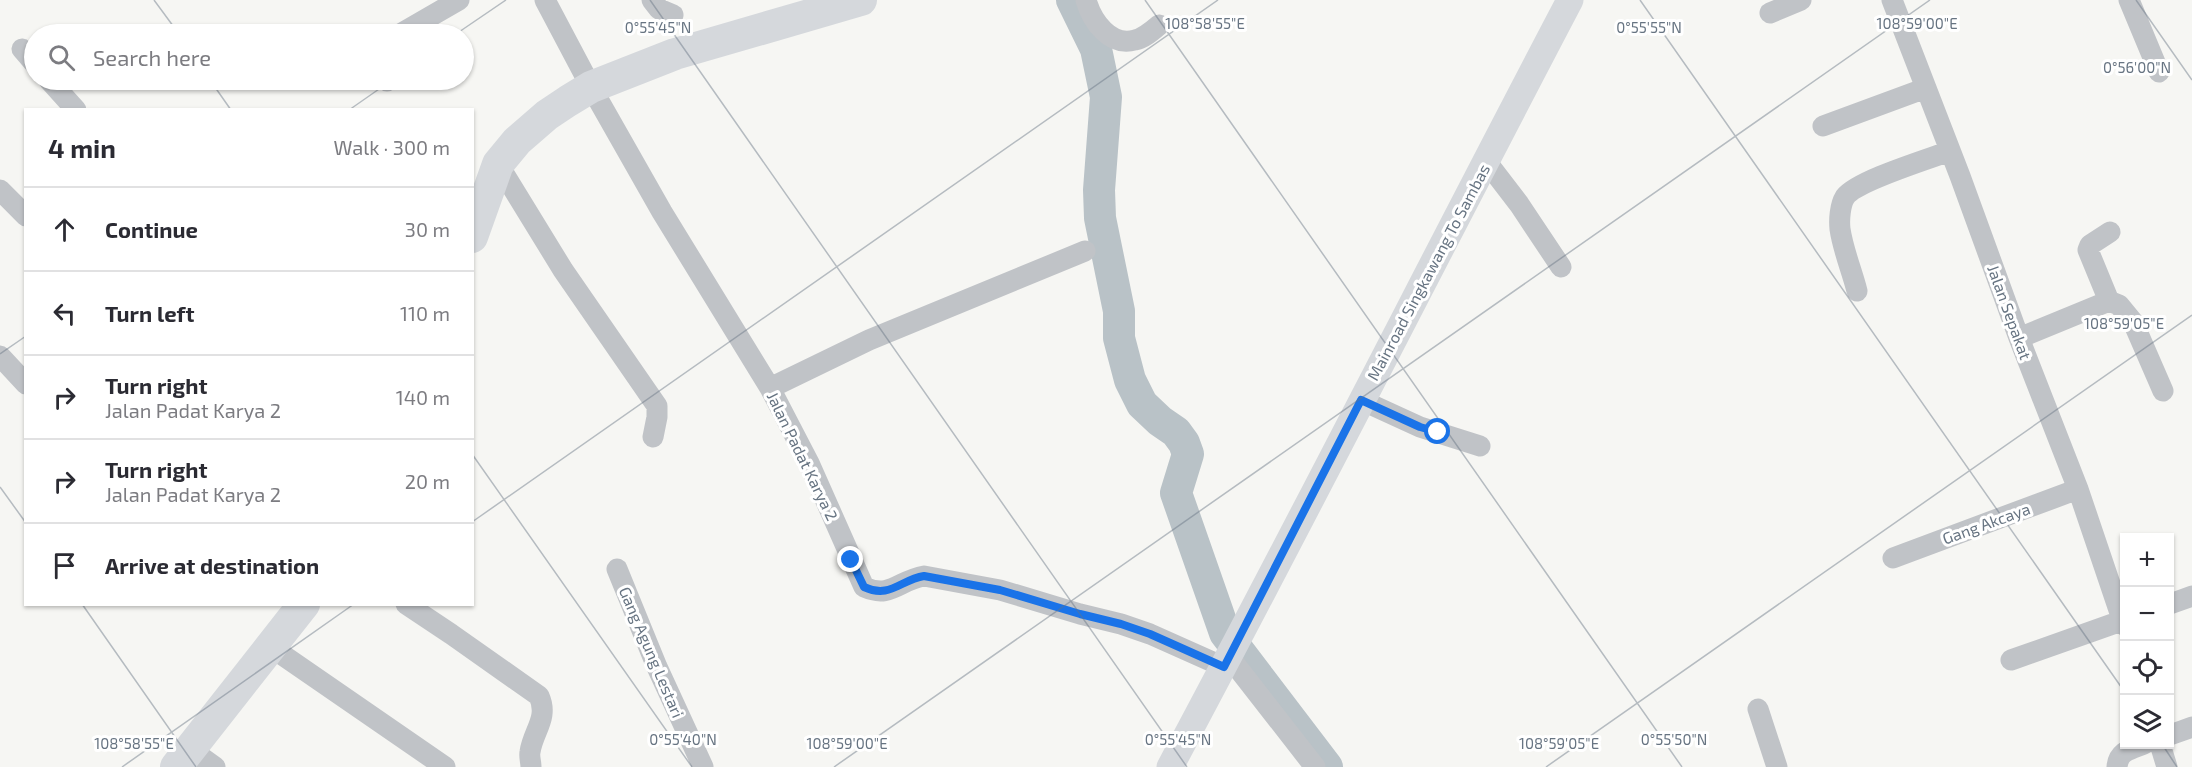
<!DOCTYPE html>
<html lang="en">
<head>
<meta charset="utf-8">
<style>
	:root { --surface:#fff; --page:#f7f7f7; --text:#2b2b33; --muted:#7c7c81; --line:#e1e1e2 }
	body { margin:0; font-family:"Exo 2",sans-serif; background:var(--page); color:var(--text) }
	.controls { position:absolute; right:18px; bottom:18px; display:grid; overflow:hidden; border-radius:0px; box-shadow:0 2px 4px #0004 }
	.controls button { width:54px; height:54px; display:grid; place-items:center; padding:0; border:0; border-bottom:2px solid var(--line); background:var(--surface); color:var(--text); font:30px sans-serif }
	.stop { position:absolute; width:18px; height:18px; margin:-14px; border:4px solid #1a73e8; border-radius:50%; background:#fff }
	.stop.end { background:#1a73e8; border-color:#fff; box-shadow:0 2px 6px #0008 }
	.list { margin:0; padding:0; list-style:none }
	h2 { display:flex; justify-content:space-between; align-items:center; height:78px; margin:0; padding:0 24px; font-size:26px }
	h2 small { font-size:20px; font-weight:400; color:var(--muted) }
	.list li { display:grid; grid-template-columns:39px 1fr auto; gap:18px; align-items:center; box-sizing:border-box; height:84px; padding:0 24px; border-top:2px solid var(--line) }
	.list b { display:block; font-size:22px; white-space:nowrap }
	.list p { margin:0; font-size:20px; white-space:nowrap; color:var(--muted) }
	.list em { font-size:20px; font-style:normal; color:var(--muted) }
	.icon { flex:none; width:33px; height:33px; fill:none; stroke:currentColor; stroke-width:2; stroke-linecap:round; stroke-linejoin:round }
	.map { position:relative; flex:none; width:2192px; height:767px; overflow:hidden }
	.search { position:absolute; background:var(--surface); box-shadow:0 2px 4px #0004; left:24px; top:24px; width:450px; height:66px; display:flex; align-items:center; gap:15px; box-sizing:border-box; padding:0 21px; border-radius:33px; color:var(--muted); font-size:22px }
	.panel { position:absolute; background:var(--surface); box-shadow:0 2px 4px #0004; left:24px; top:108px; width:450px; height:498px; border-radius:0px }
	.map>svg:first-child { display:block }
</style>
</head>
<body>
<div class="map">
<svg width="2192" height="767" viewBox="0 0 2192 767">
	<rect width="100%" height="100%" fill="#f6f6f3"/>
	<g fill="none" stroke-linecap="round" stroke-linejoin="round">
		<path stroke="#b9c2c7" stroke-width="32" d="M1072,0L1096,49L1106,97L1099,190L1100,218L1119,311V338L1130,380L1142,404L1160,421L1176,432L1184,443L1188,454L1176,493L1225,633L1327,767"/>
		<path stroke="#c0c3c7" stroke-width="21" d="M545,0L591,87L662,212L770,388L809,463L864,587C891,599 899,580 924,576L1000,590L1080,614L1121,624L1150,634L1224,667
			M652,0L659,9L673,15
			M1086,0C1092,21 1110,47 1135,40C1144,38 1152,31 1159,25
			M1892,0L1960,176L2019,338L2078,489L2124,625
			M2129,0L2159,72
			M1770,13L1801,0
			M400,34L459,0
			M22,49L34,63
			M49,80L76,110
			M387,80V81
			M1823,126L1926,88
			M1486,161L1519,204L1561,267
			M498,164L563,270L657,406V417L653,437
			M0,190L26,216
			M1857,291C1852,271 1843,250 1840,229C1839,220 1840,205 1845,197C1856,181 1929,159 1950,151
			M2109,301L2119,305L2133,322L2163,391
			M2019,338L2109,301L2088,250L2090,245L2110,232
			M0,356L26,384
			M770,388L869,340L1085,251
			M1361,400L1420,427L1480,446
			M1893,558L2078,489
			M617,569L657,667L703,767
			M406,604L451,634L539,696C549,718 533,731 530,752C529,757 531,762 531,767
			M2170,604L2192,596
			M271,647L445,767
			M1230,658L1315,767
			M2011,660L2124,620
			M1758,709L1777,767
			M2170,735L2192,727
			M2160,744L2167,767
			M190,749L215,767
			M2117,767C2118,751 2131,749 2144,744"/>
		<path stroke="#d5d8dc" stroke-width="27" d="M1170,767C1306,513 1436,255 1570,0"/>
		<path stroke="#d5d8dc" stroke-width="32" d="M472,237L498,164L517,141L547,115L568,101L591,87L675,54L861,0
			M176,767L304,604"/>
	</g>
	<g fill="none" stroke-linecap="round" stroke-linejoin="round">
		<path stroke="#1a73e8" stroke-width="8" d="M851,560L864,587C890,599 900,580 924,576L1000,590L1080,614L1121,624L1150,634L1224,667L1361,400L1420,427L1438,432"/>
	</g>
	<path fill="none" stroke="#677482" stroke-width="1.5" stroke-opacity="0.45" d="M154,0L179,34M650,0L1187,767M1145,0L1682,767M1640,0L2124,691M2136,0L2192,80M456,34L506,0M210,80L231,110M349,110L392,80M0,354L26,336M472,454L692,767M0,487L26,523M472,522L1218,0M82,604L196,767M2162,744L2177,767M122,767L354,604M834,767L1930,0M1546,767L2192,315"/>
	<g text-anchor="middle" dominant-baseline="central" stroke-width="6" stroke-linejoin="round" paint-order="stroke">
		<g font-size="16" fill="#677482" stroke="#fff">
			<text transform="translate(1428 272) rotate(-62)">Mainroad Singkawang To Sambas</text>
			<text transform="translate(2010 312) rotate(70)">Jalan Sepakat</text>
			<text transform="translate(803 456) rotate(64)">Jalan Padat Karya 2</text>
			<text transform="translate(1986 523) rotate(-20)">Gang Akcaya</text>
			<text transform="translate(652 652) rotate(67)">Gang Agung Lestari</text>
		</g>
	</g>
	<g font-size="15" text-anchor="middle" fill="#677482" stroke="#fff" stroke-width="6" stroke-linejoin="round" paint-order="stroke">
		<text x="1205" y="29">108°58'55"E</text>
		<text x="1917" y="29">108°59'00"E</text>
		<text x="658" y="33">0°55'45"N</text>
		<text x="1649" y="33">0°55'55"N</text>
		<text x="2137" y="73">0°56'00"N</text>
		<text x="2124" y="329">108°59'05"E</text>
		<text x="683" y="745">0°55'40"N</text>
		<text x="1178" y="745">0°55'45"N</text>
		<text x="1674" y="745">0°55'50"N</text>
		<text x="134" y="749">108°58'55"E</text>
		<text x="847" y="749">108°59'00"E</text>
		<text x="1559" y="749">108°59'05"E</text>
	</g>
</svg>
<div class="controls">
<button>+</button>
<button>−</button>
<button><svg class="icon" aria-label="locate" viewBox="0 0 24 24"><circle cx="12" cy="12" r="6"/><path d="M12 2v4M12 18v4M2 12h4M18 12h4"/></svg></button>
<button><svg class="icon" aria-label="layers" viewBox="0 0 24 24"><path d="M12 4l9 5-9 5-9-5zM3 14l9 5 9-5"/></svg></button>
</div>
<div class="stop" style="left:1438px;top:432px"></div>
<div class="stop end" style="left:851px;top:560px"></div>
<div class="search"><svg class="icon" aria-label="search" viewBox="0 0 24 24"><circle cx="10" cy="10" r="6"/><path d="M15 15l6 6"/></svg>Search here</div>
<section class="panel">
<h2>4 min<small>Walk · 300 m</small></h2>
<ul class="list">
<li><svg class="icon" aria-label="ahead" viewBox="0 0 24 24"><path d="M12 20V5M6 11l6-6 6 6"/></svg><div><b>Continue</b></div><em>30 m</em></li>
<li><svg class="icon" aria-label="left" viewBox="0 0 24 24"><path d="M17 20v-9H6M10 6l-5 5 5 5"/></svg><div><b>Turn left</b></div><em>110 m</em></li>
<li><svg class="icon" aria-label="right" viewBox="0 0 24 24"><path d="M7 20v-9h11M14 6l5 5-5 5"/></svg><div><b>Turn right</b><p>Jalan Padat Karya 2</p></div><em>140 m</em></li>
<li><svg class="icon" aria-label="right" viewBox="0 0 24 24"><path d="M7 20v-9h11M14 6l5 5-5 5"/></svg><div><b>Turn right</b><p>Jalan Padat Karya 2</p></div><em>20 m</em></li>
<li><svg class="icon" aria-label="arrive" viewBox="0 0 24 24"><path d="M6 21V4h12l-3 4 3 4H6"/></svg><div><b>Arrive at destination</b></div></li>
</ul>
</section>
</div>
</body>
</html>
